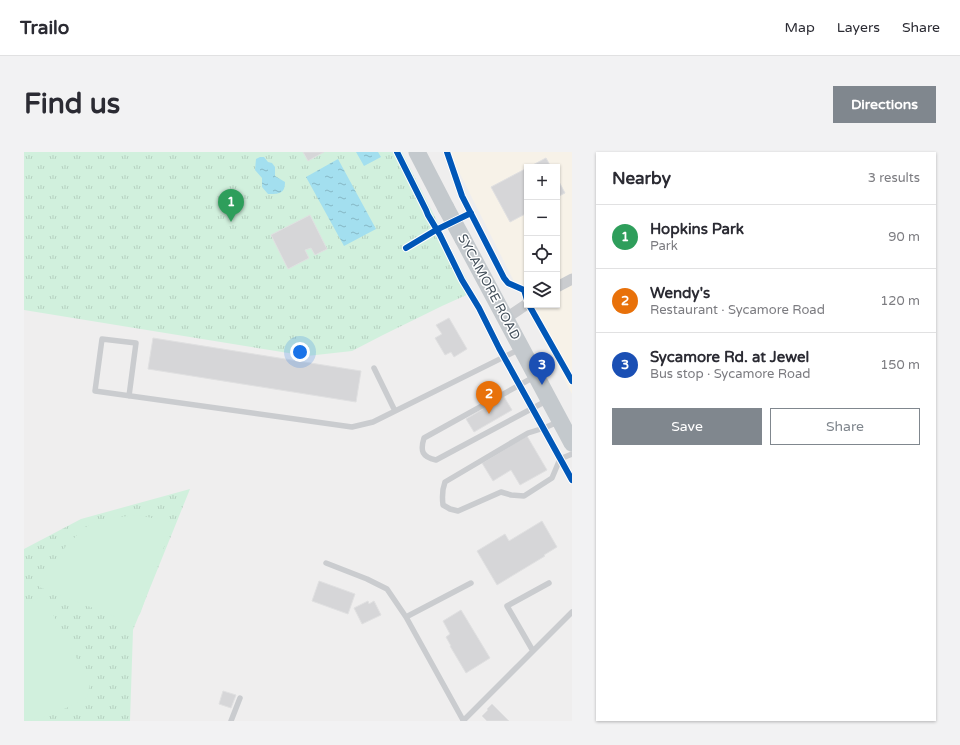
<!DOCTYPE html>
<html lang="en">
<head>
<meta charset="utf-8">
<style>
	:root { --surface:#fff; --page:#f2f2f3; --text:#2b2b33; --muted:#7c7c81; --line:#e1e1e2; --accent:#80878e }
	body { margin:0; font-family:"Varela Round",sans-serif; background:var(--page); color:var(--text) }
	.controls { position:absolute; right:12px; top:12px; display:grid; overflow:hidden; border-radius:0px; box-shadow:0 1px 3px #0004 }
	.controls button { width:36px; height:36px; display:grid; place-items:center; padding:0; border:0; border-bottom:1px solid var(--line); background:var(--surface); color:var(--text); font:20px sans-serif }
	.you { position:absolute; left:276px; top:200px; width:14px; height:14px; margin:-10px; border:3px solid #fff; border-radius:50%; background:#1a73e8; box-shadow:0 0 0 6px #1a73e833 }
	.badge { display:grid; place-items:center; width:26px; height:26px; border-radius:50%; background:var(--accent); color:#fff; font-size:13px; font-weight:700 }
	.pin { position:absolute; translate:-50% -33px; filter:drop-shadow(0 1px 2px #0008) }
	.pin::after { content:''; position:absolute; top:21px; width:14px; height:12px; background:inherit; clip-path:polygon(0 0,100% 0,50% 100%) }
	.list { margin:0; padding:0; list-style:none }
	h2 { display:flex; justify-content:space-between; align-items:center; height:52px; margin:0; padding:0 16px; font-size:17px }
	h2 small { font-size:13px; font-weight:400; color:var(--muted) }
	.list li { display:grid; grid-template-columns:26px 1fr auto; gap:12px; align-items:center; box-sizing:border-box; height:64px; padding:0 16px; border-top:1px solid var(--line) }
	.list b { display:block; font-size:15px; white-space:nowrap }
	.list p { margin:0; font-size:13px; white-space:nowrap; color:var(--muted) }
	.list em { font-size:13px; font-style:normal; color:var(--muted) }
	.actions { display:flex; gap:8px; padding:12px 16px }
	.actions a { flex:1; padding:9px 0; border:1px solid var(--accent); border-radius:0px; text-align:center; font-size:14px; color:var(--accent) }
	.actions .main { background:var(--accent); color:#fff }
	.icon { flex:none; width:22px; height:22px; fill:none; stroke:currentColor; stroke-width:2; stroke-linecap:round; stroke-linejoin:round }
	.map { position:relative; flex:none; width:548px; height:569px; overflow:hidden; border-radius:0px }
	header { display:flex; align-items:center; gap:24px; box-sizing:border-box; height:56px; padding:0 20px; background:var(--surface); border-bottom:1px solid var(--line) }
	header strong { font-size:19px }
	nav { display:flex; gap:22px; margin-inline-start:auto; font-size:14px }
	.intro { display:flex; align-items:center; justify-content:space-between; box-sizing:border-box; height:96px; padding:0 24px }
	h1 { margin:0; font-size:28px }
	.button { padding:10px 18px; border-radius:0px; background:var(--accent); color:#fff; font-size:14px; font-weight:700 }
	main { display:flex; gap:24px; padding:0 24px }
	aside { flex:1; background:var(--surface); border-radius:0px; box-shadow:0 1px 3px #0004 }
	.map>svg:first-child { display:block }
</style>
</head>
<body>
<header>
<strong>Trailo</strong>
<nav><a>Map</a><a>Layers</a><a>Share</a></nav>
</header>
<div class="intro"><h1>Find us</h1><a class="button">Directions</a></div>
<main>
<div class="map">
<svg width="548" height="569" viewBox="0 0 548 569">
	<defs>
		<pattern id="park-tufts" width="24" height="20" patternUnits="userSpaceOnUse"><rect width="24" height="20" fill="#d1f0dd"/><path d="M3 7l-1-3M5 7V3M7 7l1-3M15 17l-1-3M17 17v-4M19 17l1-3" fill="none" stroke="#b5d0c0"/></pattern>
		<pattern id="water-ripples" width="26" height="14" patternUnits="userSpaceOnUse"><rect width="26" height="14" fill="#a3dfef"/><path d="M2 4q2-2 4 0t4 0M15 11q2-2 4 0t4 0" fill="none" stroke="#86b7c5"/></pattern>
	</defs>
	<rect width="100%" height="100%" fill="#efeeee"/>
	<path fill="#f7f2e8" fill-rule="evenodd" d="M425,0H548V242L525,199ZM503,15H533V153H503Z"/>
	<path fill="url(#park-tufts)" d="M0,0H378L449,140L418,154L359,183L328,199L283,204L0,158Z
		M166,337L109,478L106,569H0V397L57,367Z"/>
	<path fill="#d1f0dd" d="M113,363L149,370L116,462L109,469L105,470L15,435L42,394L55,381L67,371L87,366Z
		M19,444L66,531L63,546C46,554 18,569 0,569V453L3,450Z"/>
	<path fill="url(#water-ripples)" d="M332,0H354L357,5L340,14Z
		M236,5H240L244,10L248,11L251,15V24L261,30C261,42 255,42 244,42L238,35V26L231,18L232,7Z
		M314,7L352,77L320,94L282,25Z"/>
	<path fill="#d6d6d8" stroke="#e0e0e1" d="M279,0H300L284,9Z
		M522,6L527,15H505Z
		M503,16V61L486,70L467,35Z
		M533,26L541,41L533,45Z
		M286,63L303,97L291,103L287,96L281,98L285,106L264,117L247,83Z
		M425,166L443,197L430,205L427,200L421,203L411,186L418,182L412,173Z
		M129,186L337,219L332,250L124,217Z
		M479,243L488,258L450,280L442,267L459,257L458,255Z
		M503,284L523,318L496,333L487,318L469,329L458,311Z
		M518,369L533,395L520,403L521,404L473,433L453,399L481,382L485,389Z
		M295,429L331,442L324,462L288,449Z
		M344,449L345,452L350,449L357,463L338,472L330,456Z
		M437,458L466,506L442,521L426,494H427L422,485L426,482L419,469Z
		M199,539L212,543L207,556L195,552Z
		M468,552L485,569H463L458,564L464,558L463,557Z"/>
	<g fill="none" stroke-linecap="round" stroke-linejoin="round">
		<path stroke="#b6c4c0" stroke-width="2" stroke-dasharray="3 2" stroke-linecap="butt" d="M382,96L412,78"/>
		<path stroke="#cacccf" stroke-width="5.5" d="M350,216L371,259
			M510,225L400,286C396,299 398,305 412,308L524,248
			M105,244L112,191L78,187L71,239L328,275L349,270L496,197
			M534,270L520,276L504,281L421,330C418,338 418,345 419,353L426,357L434,359L477,340L487,343L500,344L528,326L536,307L548,302
			M302,411L343,427L363,437L382,465L439,568
			M382,465L447,431
			M509,499L483,454L525,431
			M207,569L216,546
			M439,569L548,460"/>
		<path stroke="#cacccf" stroke-width="11" d="M533,135L548,127
			M481,167L503,152"/>
		<path stroke="#c4c9cd" stroke-width="17" d="M393,0L422,56
			M439,87L548,291"/>
		<path stroke="#c4c9cd" stroke-width="17" d="M422,56L439,87"/>
		<g stroke="#fff" stroke-width="8">
			<path id="cycleway" d="M373,0L402,58L404,63L416,83L438,128L455,156L475,196L548,328
				M423,0L438,44L480,126L484,131L500,138L503,148
				M382,96L412,78L447,61
				M505,153L548,229"/>
		</g>
		<use href="#cycleway" stroke="#0057b8" stroke-width="6"/>
	</g>
	<g text-anchor="middle" dominant-baseline="central" stroke-width="3" stroke-linejoin="round" paint-order="stroke">
		<g font-size="13" fill="#44505b" stroke="#fff">
			<text transform="translate(465 135) rotate(62)">SYCAMORE ROAD</text>
		</g>
	</g>
</svg>
<div class="controls">
<button>+</button>
<button>−</button>
<button><svg class="icon" aria-label="locate" viewBox="0 0 24 24"><circle cx="12" cy="12" r="6"/><path d="M12 2v4M12 18v4M2 12h4M18 12h4"/></svg></button>
<button><svg class="icon" aria-label="layers" viewBox="0 0 24 24"><path d="M12 4l9 5-9 5-9-5zM3 14l9 5 9-5"/></svg></button>
</div>
<div class="you"></div>
<div class="pin badge" style="left:207px;top:70px;background:#2e9e5b">1</div>
<div class="pin badge" style="left:465px;top:262px;background:#e8710a">2</div>
<div class="pin badge" style="left:518px;top:233px;background:#1a4fb4">3</div>
</div>
<aside>
<h2>Nearby<small>3 results</small></h2>
<ul class="list">
<li><span class="badge" style="background:#2e9e5b">1</span><div><b>Hopkins Park</b><p>Park</p></div><em>90 m</em></li>
<li><span class="badge" style="background:#e8710a">2</span><div><b>Wendy's</b><p>Restaurant · Sycamore Road</p></div><em>120 m</em></li>
<li><span class="badge" style="background:#1a4fb4">3</span><div><b>Sycamore Rd. at Jewel</b><p>Bus stop · Sycamore Road</p></div><em>150 m</em></li>
</ul>
<div class="actions"><a class="main">Save</a><a>Share</a></div>
</aside>
</main>
</body>
</html>
